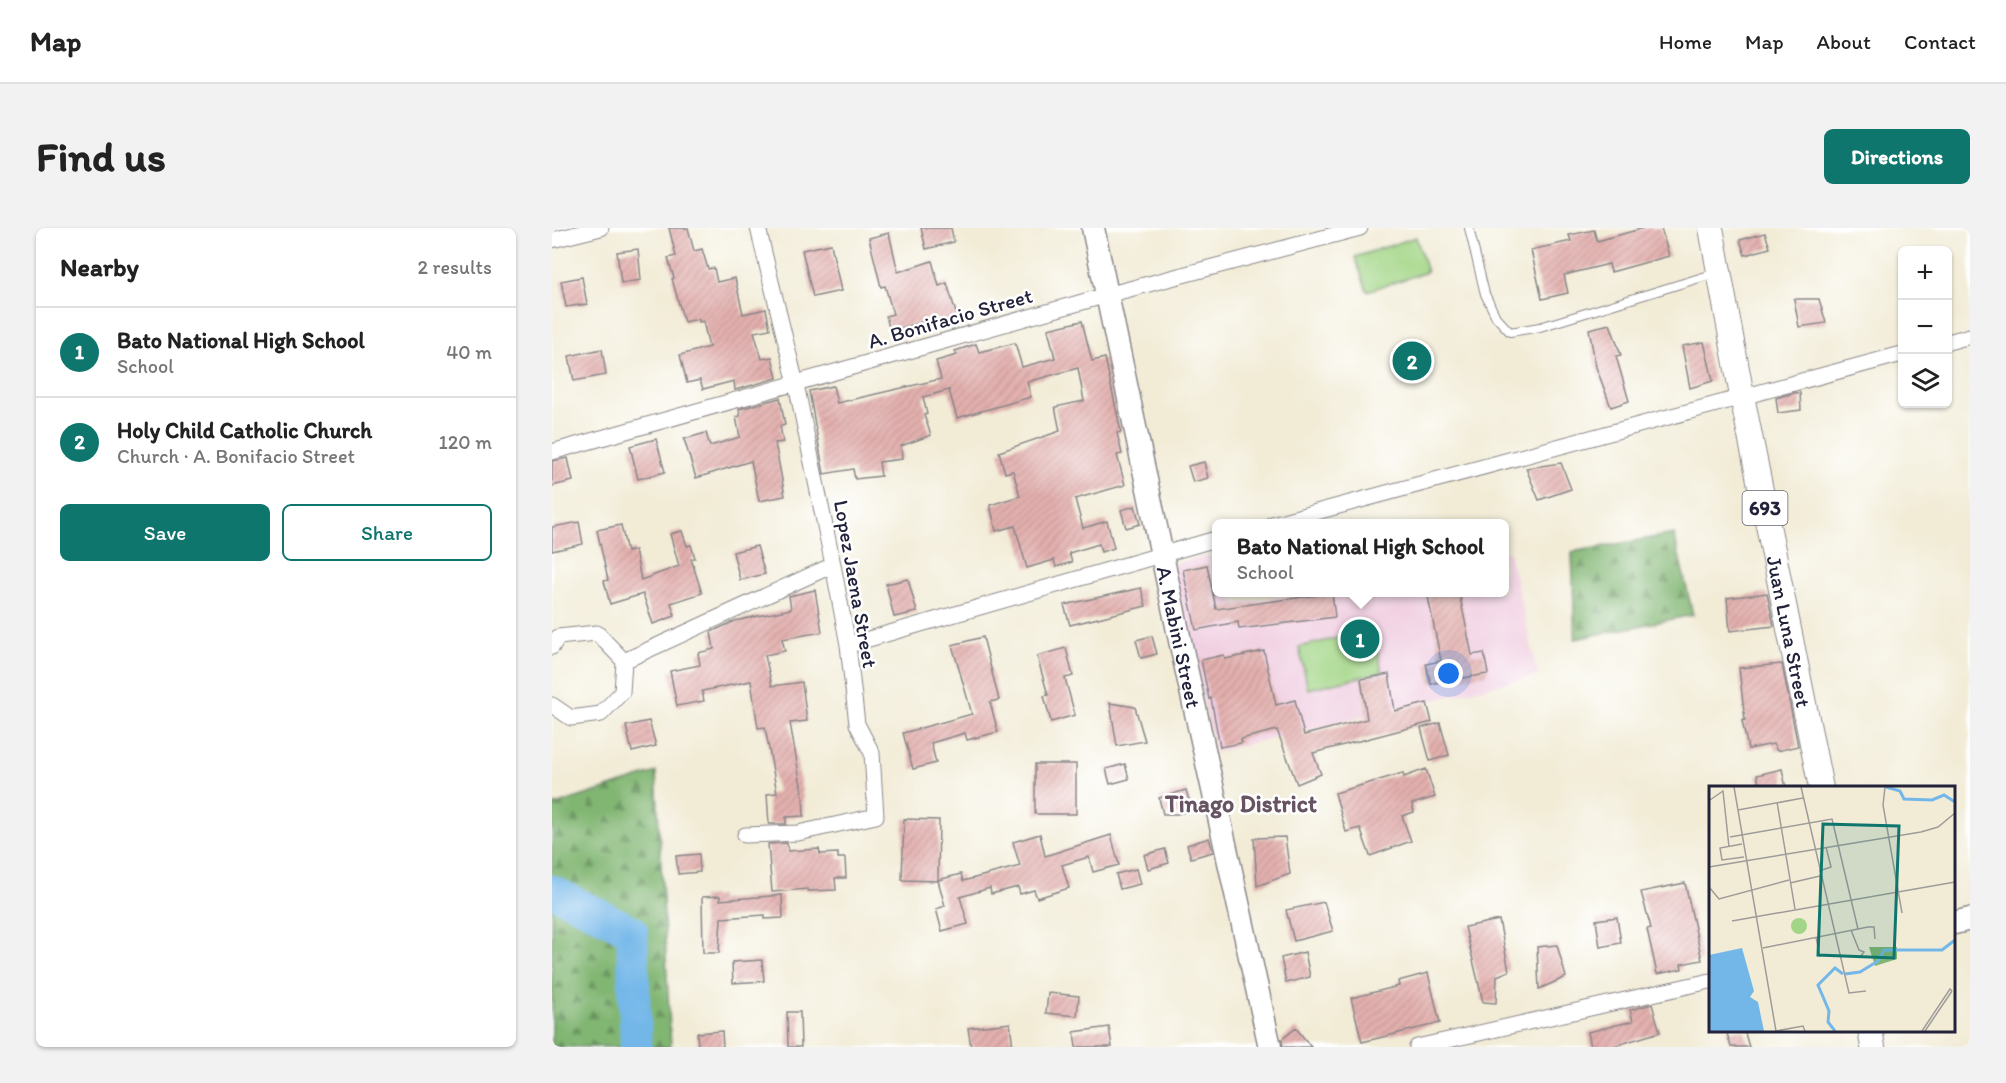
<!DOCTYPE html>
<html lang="en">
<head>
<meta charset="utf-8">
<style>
	:root { --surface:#fff; --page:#f2f2f2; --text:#222; --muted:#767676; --line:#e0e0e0; --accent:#0f766e }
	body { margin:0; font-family:Itim,sans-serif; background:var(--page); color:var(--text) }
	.controls { position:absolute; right:18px; top:18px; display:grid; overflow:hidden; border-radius:9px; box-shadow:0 2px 4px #0004 }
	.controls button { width:54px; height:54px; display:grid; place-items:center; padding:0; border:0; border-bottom:2px solid var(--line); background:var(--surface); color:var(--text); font:30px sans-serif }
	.you { position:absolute; left:897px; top:446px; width:21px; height:21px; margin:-15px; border:4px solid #fff; border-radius:50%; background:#1a73e8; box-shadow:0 0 0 9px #1a73e833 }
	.badge { display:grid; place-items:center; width:39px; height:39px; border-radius:50%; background:var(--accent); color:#fff; font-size:20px; font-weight:700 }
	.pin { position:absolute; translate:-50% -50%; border:3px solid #fff; box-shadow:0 2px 6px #0006 }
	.popup { position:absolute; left:660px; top:291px; width:297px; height:78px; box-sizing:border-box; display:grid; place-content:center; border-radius:9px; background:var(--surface); filter:drop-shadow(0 2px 4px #0005); font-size:20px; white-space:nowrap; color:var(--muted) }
	.popup b { font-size:22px; color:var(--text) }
	.popup::after { content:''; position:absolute; left:50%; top:100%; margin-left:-12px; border:12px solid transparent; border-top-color:var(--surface) }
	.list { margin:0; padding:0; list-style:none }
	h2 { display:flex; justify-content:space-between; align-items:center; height:78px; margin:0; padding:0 24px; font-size:26px }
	h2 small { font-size:20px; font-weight:400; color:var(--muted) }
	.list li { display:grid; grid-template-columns:39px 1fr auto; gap:18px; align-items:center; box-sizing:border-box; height:90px; padding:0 24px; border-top:2px solid var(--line) }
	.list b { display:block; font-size:22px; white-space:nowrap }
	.list p { margin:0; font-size:20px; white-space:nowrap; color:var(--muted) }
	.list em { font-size:20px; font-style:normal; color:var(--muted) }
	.actions { display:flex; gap:12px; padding:18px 24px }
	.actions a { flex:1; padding:14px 0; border:2px solid var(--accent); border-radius:9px; text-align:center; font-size:21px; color:var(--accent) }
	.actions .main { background:var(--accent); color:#fff }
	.icon { flex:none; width:33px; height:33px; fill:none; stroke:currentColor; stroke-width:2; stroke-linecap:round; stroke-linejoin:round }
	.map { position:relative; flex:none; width:1418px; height:819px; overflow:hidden; border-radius:9px }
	header { display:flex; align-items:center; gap:36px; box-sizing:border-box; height:84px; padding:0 30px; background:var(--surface); border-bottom:2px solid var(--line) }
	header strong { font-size:28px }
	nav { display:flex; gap:33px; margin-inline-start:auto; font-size:21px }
	.intro { display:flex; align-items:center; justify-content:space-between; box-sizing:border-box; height:144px; padding:0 36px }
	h1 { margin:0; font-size:42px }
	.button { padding:15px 27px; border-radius:9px; background:var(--accent); color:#fff; font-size:21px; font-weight:700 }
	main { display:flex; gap:36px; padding:0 36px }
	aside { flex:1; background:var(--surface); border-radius:9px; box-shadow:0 2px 4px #0004 }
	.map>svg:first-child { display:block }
</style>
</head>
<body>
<header>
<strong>Map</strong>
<nav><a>Home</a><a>Map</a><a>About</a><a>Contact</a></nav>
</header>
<div class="intro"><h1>Find us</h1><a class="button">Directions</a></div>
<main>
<aside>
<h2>Nearby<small>2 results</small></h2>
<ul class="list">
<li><span class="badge">1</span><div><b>Bato National High School</b><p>School</p></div><em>40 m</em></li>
<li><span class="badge">2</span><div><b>Holy Child Catholic Church</b><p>Church · A. Bonifacio Street</p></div><em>120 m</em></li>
</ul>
<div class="actions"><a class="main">Save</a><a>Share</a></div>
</aside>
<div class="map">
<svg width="1418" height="819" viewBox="0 0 1418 819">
	<defs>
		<pattern id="forest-firs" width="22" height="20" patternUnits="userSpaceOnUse" patternTransform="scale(1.5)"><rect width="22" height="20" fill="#81b672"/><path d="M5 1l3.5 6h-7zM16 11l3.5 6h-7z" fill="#69945f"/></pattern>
		<pattern id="building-hatch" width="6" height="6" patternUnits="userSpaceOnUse" patternTransform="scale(1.5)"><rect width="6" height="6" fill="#e3b0ae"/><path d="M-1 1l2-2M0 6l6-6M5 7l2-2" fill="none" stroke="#c29797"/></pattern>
	</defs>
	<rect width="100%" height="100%" fill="#fff"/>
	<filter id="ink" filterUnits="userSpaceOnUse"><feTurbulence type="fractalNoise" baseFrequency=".0167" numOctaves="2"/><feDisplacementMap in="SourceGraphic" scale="12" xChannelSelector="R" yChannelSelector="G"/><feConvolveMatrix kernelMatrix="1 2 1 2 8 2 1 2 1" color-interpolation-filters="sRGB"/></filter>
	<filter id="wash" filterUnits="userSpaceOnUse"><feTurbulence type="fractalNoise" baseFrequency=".008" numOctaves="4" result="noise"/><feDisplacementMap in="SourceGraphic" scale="24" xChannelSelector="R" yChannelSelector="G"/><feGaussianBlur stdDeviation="1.35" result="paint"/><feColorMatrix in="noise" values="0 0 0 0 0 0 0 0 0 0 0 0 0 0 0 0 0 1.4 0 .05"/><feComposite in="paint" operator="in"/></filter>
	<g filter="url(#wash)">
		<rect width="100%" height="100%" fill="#f2ecd7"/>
		<path fill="#f1d0e2" d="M957,323L986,447L663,524L620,336L664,326V364L678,365L683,376L758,365L952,364V324Z"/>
		<path fill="#a2d585" stroke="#627c60" stroke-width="1.5" d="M864,9L875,44L815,63L803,29Z
			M821,402L830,444L756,461L747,419Z"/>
		<path fill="url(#forest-firs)" stroke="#526c56" stroke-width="1.5" d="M1122,306L1141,387L1023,411L1020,324Z
			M104,544L119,819H0V578Z"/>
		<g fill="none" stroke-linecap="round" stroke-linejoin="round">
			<path stroke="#73b7e9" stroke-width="32" d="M0,663L80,703L84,819"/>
		</g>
		<g id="blocks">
			<path fill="url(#building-hatch)" d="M117,0H136L142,23L150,21L156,41L162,40L165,54L183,50L191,86L214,81L218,101L202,104L210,131L220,129L225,150L183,162L182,153L151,161L148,152L135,155L128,127L157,119L151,93L147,94V91L132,94L120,51L122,50L116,30L124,28Z
				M369,0H399L402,14L374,21Z
				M1092,0H1109L1117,28L1059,44L1057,36L1012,47L1016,65L990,71L979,22L1019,13L1017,7L1042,2L1045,13Z
				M337,5L346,44L380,33L387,58L395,55L407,95L389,100L387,93H385L384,90L338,103L334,88L341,86L333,58L329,59L317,10Z
				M1213,5L1218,20L1193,27L1188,12Z
				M279,16L289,63L261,69L250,22Z
				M86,21L89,52L69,55L65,24Z
				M30,49L35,76L14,79L9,53Z
				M1242,71H1267L1274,95L1247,99Z
				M530,93L540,133L553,130L569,204L565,205L570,226L565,227L573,257L523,271L531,300L555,293L562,320L549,324L547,316L517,325L520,334L504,339L502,332L475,340L463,298L444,303L438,277L468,268L461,243L453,245L447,224L508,203L503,179L532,173L526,140L475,154L479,169L405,190L397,162L371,169L375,186L372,187L379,207L349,218L350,231L327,234L329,248L303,251L301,241L272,246L257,163L281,158L285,175L389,151L384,133L405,127L403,123L424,116L427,124L463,115L470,139L503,130L496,101Z
				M1058,96L1069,127L1064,128L1077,173L1059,179L1044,139L1037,101Z
				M1152,114L1161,153L1138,160L1130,118Z
				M50,121L54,147L22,153L17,128Z
				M1242,165H1248L1249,182L1226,185L1224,170Z
				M228,170L233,197L228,198L231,214L223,215L233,268L207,273L199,233L144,250L132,211L154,205L158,218L188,209L184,189L188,188L187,181Z
				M104,211L113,244L86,251L78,218Z
				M16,230L21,253L0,258V233Z
				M652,234L656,250L641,254L636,238Z
				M1009,235L1019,261L987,272L974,240Z
				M583,278L588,296L574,300L569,282Z
				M27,294L31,316L0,323V299Z
				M69,297L75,324L83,322L89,352L127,338L118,306L130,303L135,318L139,317L143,330L139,331L150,365L119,375L123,388L101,396L91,366L58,376L52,353L56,352L45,302Z
				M205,318L213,346L188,352L181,324Z
				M655,337L664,381L780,365L783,389L687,401L686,394L644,402L631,342Z
				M356,351L365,384L342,389L334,356Z
				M589,360L594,378L518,397L512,377Z
				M263,362L270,404L230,411L233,423L213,427L220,458L250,454L255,493L238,495L251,569L252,588L234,589V596H217L215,566L225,565L213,499L206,500L199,453L150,463L152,473L125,478L118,443L148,437L146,425L162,421L159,404L183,393L239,381L237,368Z
				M875,364H907L920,427L932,425L936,446L911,450V448L879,456L874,436L889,433Z
				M1215,365L1222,398L1178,403L1175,370Z
				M600,408L605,426L589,430L584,412Z
				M431,409L447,472L438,474L446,504L415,512L413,505L379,515L384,535L361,541L351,505L420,486L400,417Z
				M514,420L521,448L513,450L523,487L499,494L492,468L496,467L485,428Z
				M712,423L724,477L743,472L752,507L815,491L809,451L837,446L843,483L875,475L880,494L761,525L769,546L745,556L725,502L689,511L690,515L668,519L659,470L657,471L649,432L672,427L673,431Z
				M1230,436L1246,518L1225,523L1221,516L1196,521L1190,493L1193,492L1187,440Z
				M558,475L583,479L593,513L565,518Z
				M97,493L104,518L80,524L74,498Z
				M888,495L897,527L878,533L869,500Z
				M483,536H524V586H483Z
				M573,536L577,551L558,556L554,541Z
				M874,541L883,569L860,576L862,584L850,588L859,613L818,628L808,600L794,604L783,565L851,545L852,549Z
				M1230,541L1234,560H1208L1205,547Z
				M634,562L640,582L625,586H611L607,570Z
				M352,591L387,592L386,653L350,652Z
				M488,606L493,628L559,607L567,637L541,644L537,629L510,637L517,660L485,670L482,662L468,666L466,659L439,666L438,660L408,669L416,696L390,703L384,681L393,678L386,652L409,646L411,653L468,638L461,614Z
				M733,609L738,646L705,658L702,610Z
				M657,610L661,624L639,630L635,617Z
				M235,615L236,623L267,621L268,626L286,625V630H293L294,650H283L284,662L256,663V661L220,664L216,616Z
				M613,621L617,635L596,641L592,627Z
				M147,626L148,644L126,646L124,628Z
				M584,641L588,656L568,661L564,646Z
				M1133,655L1150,732L1129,736L1130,741L1105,746L1095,701L1099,700L1089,664Z
				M230,667L231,690L213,691V687L169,690L167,725H151L150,669L168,668V672Z
				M772,674L781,703L742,713L734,682Z
				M1065,689L1069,715L1048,719L1044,692Z
				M947,692L957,743L945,748L944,775L931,774L913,699Z
				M1005,717L1014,749L987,761L985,719Z
				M753,724L758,749L734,755L729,730Z
				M210,732L212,753L181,755L180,734Z
				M876,745L888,795L810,814L799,770L847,758L846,753Z
				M496,765L527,768L525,788L494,785Z
				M1100,776L1108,804L1059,819H1039L1036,804L1081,793L1078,782Z
				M235,784H248L249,819H236Z
				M458,795L461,819H419L416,800Z
				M557,799L560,819H524L522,804Z
				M744,800L759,819H731L730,811Z
				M1174,802H1192L1197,819H1179Z
				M170,803L171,819H146L145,805Z"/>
		</g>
	</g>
	<g filter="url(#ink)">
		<use href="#blocks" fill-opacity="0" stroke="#8a8789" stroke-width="1.5"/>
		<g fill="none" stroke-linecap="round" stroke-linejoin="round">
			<g stroke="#8a8789" stroke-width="10">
				<path id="lane" d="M917,0L933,66L944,89L958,104L988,99L1164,45"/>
			</g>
			<g stroke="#8a8789" stroke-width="17">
				<path id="street" d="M0,12L49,0
					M1396,114L1418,108
					M0,224L555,67L808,0
					M720,296L1350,126
					M296,417L664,311
					M0,419L6,409L45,405L72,433L70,464L49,486L19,490L0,477
					M72,433L281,337
					M193,607L246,605L324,588L320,525L305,496L296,417L281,337L244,156L206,0
					M865,819L1158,753"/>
			</g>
			<g stroke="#8a8789" stroke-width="25">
				<g id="secondary">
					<path id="s1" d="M541,0L630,422L718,819"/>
					<path d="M1402,695L1418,691"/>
				</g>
			</g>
			<g stroke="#8a8789" stroke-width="26">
				<g id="primary">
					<path id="s2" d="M1159,0L1190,168L1269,560"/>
					<path d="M1318,802L1321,819"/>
				</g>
			</g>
			<use href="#lane" stroke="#fff" stroke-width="8"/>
			<use href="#street" stroke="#fff" stroke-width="15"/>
			<use href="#secondary" stroke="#fff" stroke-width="22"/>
			<use href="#primary" stroke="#fff" stroke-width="24"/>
		</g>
	</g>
	<g text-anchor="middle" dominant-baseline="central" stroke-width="5" stroke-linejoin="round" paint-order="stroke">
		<rect fill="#fff" stroke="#646476" stroke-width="1.5" x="1190.5" y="263" width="45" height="34" rx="4.5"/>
		<g font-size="20" font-weight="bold" fill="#22223b">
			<text x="1213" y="280">693</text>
		</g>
		<g font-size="21" fill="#22223b" stroke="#fff">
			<text transform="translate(398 90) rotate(-16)">A. Bonifacio Street</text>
			<text transform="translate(304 356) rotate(80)">Lopez Jaena Street</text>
			<text stroke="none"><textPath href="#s2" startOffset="411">Juan Luna Street</textPath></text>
			<text stroke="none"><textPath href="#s1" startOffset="418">A. Mabini Street</textPath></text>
		</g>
		<g font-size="24" font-weight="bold" fill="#665463" stroke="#fff">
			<text x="689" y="575">Tinago District</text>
		</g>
	</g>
	<g transform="translate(1157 558)">
		<rect width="246" height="246" fill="#f2ecd7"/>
		<path d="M82 140a8 8 0 1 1 16 0a8 8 0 1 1-16 0Z" fill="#a2d585"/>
		<path d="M160,161H188V173L166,180Z" fill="#81b672"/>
		<path d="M33,162L45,205L41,211L49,216L55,245H0V169Z" fill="#73b7e9"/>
		<path fill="none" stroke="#73b7e9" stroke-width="3" d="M177,1L191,5L195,13L223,14L235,9L246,16M136,188L151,186L169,175L175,164H233L246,154M126,245L119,236L120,225L109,199L126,182L134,188"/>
		<path fill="none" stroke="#9f9b99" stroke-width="1.5" d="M25,1L67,245M92,1L140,207L157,205M176,1L174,19L193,127M1,14L14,5L20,61M68,16L86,123M29,24L94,12M21,51L123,33L149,143M33,58L11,62L13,74L35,71M36,75L212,46L229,41L246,27M0,81L36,75M110,85L122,81L117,61M81,97L111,90M0,101L10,113L80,94M23,135L246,96M142,144L150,164L155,166L150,172M107,151L111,171M54,162L159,141H165L166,153M67,245L94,240L96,245M213,245L241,203L243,205M216,245L243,205"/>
		<path fill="#0f766e" fill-opacity="0.15" stroke="#0f766e" stroke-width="3" d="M114,38L190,40L185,172L109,169Z"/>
		<rect width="246" height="246" fill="none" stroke="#22223b" stroke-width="3"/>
	</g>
</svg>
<div class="controls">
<button>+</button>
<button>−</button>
<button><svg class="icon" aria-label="layers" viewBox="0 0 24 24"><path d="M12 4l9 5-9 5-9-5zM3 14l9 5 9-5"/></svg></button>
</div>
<div class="you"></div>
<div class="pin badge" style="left:808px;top:411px">1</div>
<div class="popup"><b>Bato National High School</b>School</div>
<div class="pin badge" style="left:860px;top:133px">2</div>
</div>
</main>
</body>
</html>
